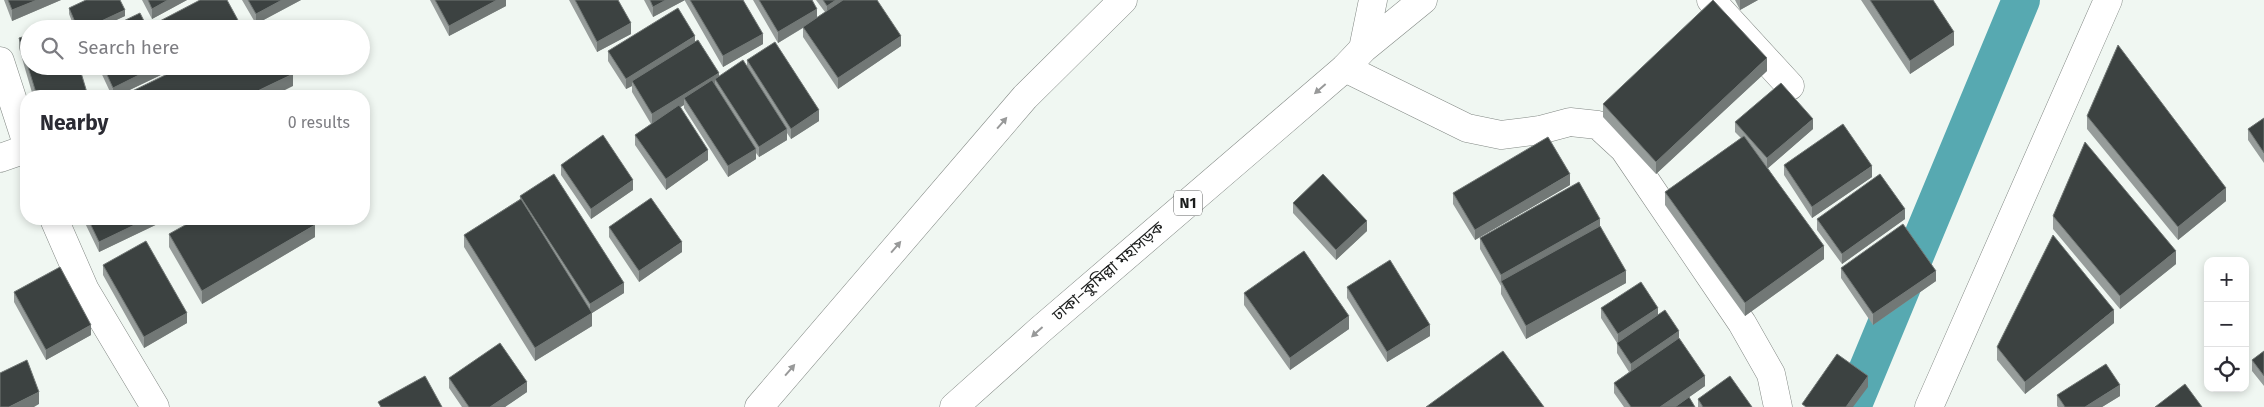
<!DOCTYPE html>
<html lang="en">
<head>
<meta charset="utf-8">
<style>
	:root { --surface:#fff; --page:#f2f2f3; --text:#2b2b33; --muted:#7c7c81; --line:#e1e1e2 }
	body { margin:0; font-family:"Fira Sans","Noto Sans Bengali",sans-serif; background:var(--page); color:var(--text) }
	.controls { position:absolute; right:15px; bottom:15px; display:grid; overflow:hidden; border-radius:10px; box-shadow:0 2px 8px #0003 }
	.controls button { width:45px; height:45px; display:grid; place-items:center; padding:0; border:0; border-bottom:1px solid var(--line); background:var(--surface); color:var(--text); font:25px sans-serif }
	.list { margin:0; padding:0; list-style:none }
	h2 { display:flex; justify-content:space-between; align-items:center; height:65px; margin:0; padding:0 20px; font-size:21px }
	h2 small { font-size:16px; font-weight:400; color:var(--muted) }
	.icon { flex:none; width:28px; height:28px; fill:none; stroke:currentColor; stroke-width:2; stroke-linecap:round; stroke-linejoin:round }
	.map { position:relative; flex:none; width:2264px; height:407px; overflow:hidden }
	.search { position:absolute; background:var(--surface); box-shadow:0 2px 8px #0003; left:20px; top:20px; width:350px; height:55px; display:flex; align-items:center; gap:12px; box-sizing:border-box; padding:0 18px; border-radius:28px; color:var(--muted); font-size:19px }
	.panel { position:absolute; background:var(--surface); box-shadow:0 2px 8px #0003; left:20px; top:90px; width:350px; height:135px; border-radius:20px }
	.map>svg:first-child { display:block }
</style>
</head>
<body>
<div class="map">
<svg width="2264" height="407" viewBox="0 0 2264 407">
	<rect width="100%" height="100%" fill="#f0f7f2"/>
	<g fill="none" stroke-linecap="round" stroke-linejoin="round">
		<path stroke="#57a9b1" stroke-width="38" d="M1852,407L2021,0"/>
		<g stroke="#828884" stroke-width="29">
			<path id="street" d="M1711,0L1790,86
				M0,61L26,141
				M1345,68L1467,128L1501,135L1540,130L1570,122L1598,125L1624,149L1742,323L1771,374L1778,407
				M0,158L26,149
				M54,219L85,290L155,407
				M1929,407L2108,0"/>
		</g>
		<g stroke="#828884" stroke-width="29">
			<path id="highway" d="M1363,49L1373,0
				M759,407L1025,97L1123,0
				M954,407L1040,330L1345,68L1363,49L1423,0"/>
		</g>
		<use href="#street" stroke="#fff" stroke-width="28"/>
		<use href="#highway" stroke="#fff" stroke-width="28"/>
	</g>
	<path fill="#969c9a" d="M4,0H61L12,21Z
		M142,0H187L152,19Z
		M242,0H301L256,24Z
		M430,0H506V6L449,36Z
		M569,0H618L631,34L597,52Z
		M644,0H685L653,17Z
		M685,0H743L763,44L723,67L685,1Z
		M753,0H812L817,17L825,12L816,0H877L901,46L838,89L803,37V28L778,43Z
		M1735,0H1758L1740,10Z
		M1861,0H1933L1954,45L1910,74Z
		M69,8L125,16L97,29H75L69,14Z
		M158,22L239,29H158Z
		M19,38L88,96H33L19,48Z
		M695,42L719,76L747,66V60L819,121L791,139L787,133V140L759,157L756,153V159L728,177L684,108V105L680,107L708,160L666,190L635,145V135L651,124L632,92V86L626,89L608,61V51Z
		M98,66H165V73L117,96H112Z
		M1767,71L1656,174L1603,117V104Z
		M2087,116L2226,201L2178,240L2087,129Z
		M2264,118V163L2248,140V129Z
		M1735,122L1813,129L1768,168L1824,259L1745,316L1665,205V192L1741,138L1735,132Z
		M561,165L633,190L591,219L561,175Z
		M1784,165L1872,177L1812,218L1784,175Z
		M1570,185L1475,240L1453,204V193Z
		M520,196L624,293L592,313V326L535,361L464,247V235L520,199Z
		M1293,203L1367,231L1336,260L1293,213Z
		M2053,216L2176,264L2120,309L2053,229Z
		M83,219H168L99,252Z
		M1817,219H1905L1842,264L1817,230Z
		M1600,226L1626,283L1526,339L1501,294V286L1480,249V238Z
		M609,227L682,252L639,282L609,237Z
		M169,234L315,237L202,304L169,247Z
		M103,265L187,323L144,348L103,275Z
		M1841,268L1936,281L1873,325L1841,278Z
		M1347,287L1430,336L1387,362L1347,298Z
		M14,292L91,335L46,360L14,302Z
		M1244,293L1349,329L1290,370L1244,305Z
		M1601,308L1658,315L1679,339L1705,386L1675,407H1624L1614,393V383L1629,372L1617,353V343L1601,318Z
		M2114,323L2025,394L1997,360V347Z
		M2264,351V386L2252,371V360Z
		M449,378L527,392L505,407H462L449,388Z
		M2057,395L2120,396L2102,407H2058L2057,406Z
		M1698,399L1752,407H1698Z"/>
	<path fill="#727876" d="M37,0H61L12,21V10Z
		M168,0H187L152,19V9Z
		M282,0H301L256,24V14Z
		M497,0H506V6L449,36V26Z
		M666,0H685L653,17V7Z
		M836,0H851L827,16V6Z
		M1740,0H1758L1740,10Z
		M817,9V19L778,43V32Z
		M125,10V16L97,29H84Z
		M239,22V29H225Z
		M631,23V34L597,52V42Z
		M1954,32V45L1910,74V61Z
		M763,34V44L723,67V56Z
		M695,36V46L632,81V86L626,89V79Z
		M901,36V46L838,89V78Z
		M1767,58V71L1656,174V162Z
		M157,66H165V73L117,96H113V88Z
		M719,73V83L715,79V86L684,98V105L652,125V114Z
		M293,74V86L273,96H247Z
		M819,110V121L791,139V129Z
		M1813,119V129L1767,169V158Z
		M787,129V140L759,157V147Z
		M756,149V159L728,177V166Z
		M708,150V160L666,190V179Z
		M1872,166V177L1812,218V207Z
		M1570,174V185L1475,240V230Z
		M633,180V190L591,219V209Z
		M2226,188V201L2178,240V227Z
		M1905,209V219L1842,264V254Z
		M147,219H168L99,252V242Z
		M1600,219V229L1501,281V286V275Z
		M1367,221V231L1336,260V250Z
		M315,225V237L202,304V291Z
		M682,242V252L639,282V271Z
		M1824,246V259L1745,316V303Z
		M2176,251V264L2120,309V296Z
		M1626,271V283L1526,339V326Z
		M1936,271V281L1873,325V314Z
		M624,283V293L592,313V326L535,361V348L590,314V304Z
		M1658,308V318L1618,344V334Z
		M2114,310V323L2025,394V382Z
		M187,313V323L144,348V337Z
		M1349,316V329L1290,370V358Z
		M91,325V335L46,360V350Z
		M1430,325V336L1387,362V352Z
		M1679,331V341L1631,374V364Z
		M1705,376V386L1675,407H1660Z
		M1868,376V387L1853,407H1846Z
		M527,382V392L505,407H490Z
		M2120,385V396L2102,407H2085Z
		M39,392V404L34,407H9Z"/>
	<path fill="#3c4241" stroke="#727876" d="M8,0H37L12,10Z
		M86,0H120L125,10L84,29H78L69,8Z
		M148,0H168L152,9Z
		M200,0H227L239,22L225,29H162L158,22Z
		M248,0H282L256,14Z
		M435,0H497L449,26Z
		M575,0H618L631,23L597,42Z
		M650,0H666L653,7Z
		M690,0H743L763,34L723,56Z
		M759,0H812L817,9L778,32Z
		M823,0H836L827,6Z
		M843,0H877L901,36L838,78L803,27Z
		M1713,0L1767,58L1656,162L1603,104Z
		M1870,0H1933L1954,32L1910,61Z
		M678,8L695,36L626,79L608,51Z
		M140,13L148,29H107Z
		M67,24L68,29H51Z
		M269,24L272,29H261Z
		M29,35V66H79L88,96H37L19,38Z
		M698,40L719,73L652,114L632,81Z
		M775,42L819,110L791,129L747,60Z
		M2118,45L2226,188L2178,227L2087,116Z
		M743,60L787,129L759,147L715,79Z
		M103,66H157L113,88Z
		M184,66H290L293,74L247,96H122Z
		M712,80L756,149L728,166L684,98Z
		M1781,83L1813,119L1767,158L1735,122Z
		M679,105L708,150L666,179L635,135Z
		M2264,118V153L2248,129Z
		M1843,124L1872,166L1812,207L1784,165Z
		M603,135L633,180L591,209L561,165Z
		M1744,136L1824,246L1745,303L1665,192Z
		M1548,137L1570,174L1475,230L1453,193Z
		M2085,142L2176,251L2120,296L2053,216Z
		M554,174L624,283L590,304L520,196Z
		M1323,174L1367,221L1336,250L1293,203Z
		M1880,174L1905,209L1842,254L1817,219Z
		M1579,182L1600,219L1501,275L1480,238Z
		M651,198L682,242L639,271L609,227Z
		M521,199L592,313L535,348L464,235Z
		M88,219H147L99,242Z
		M196,219H312L315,225L202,291L169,234Z
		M1903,224L1936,271L1873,314L1841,268Z
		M1600,226L1626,271L1526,326L1501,281Z
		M2053,235L2114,310L2025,382L1997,347Z
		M146,241L187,313L144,337L103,265Z
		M1304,251L1349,316L1290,358L1244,293Z
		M1390,260L1430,325L1387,352L1347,287Z
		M60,267L91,325L46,350L14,292Z
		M1641,282L1658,308L1618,334L1601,308Z
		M1665,310L1679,331L1631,364L1617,343Z
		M1679,338L1705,376L1660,407H1631L1614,383Z
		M500,343L527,382L490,407H469L449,378Z
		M1503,351L1544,407H1426Z
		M2264,351V376L2252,360Z
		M1837,354L1868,376L1846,407H1806L1802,404Z
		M27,360L39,392L9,407H0V373Z
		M2106,364L2120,385L2085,407H2065L2057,395Z
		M425,376L442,407H381L378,402Z
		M1730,376L1752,407H1703L1698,399Z
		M2185,384L2202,407H2155Z
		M1689,397L1695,407H1675Z"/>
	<defs><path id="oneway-solid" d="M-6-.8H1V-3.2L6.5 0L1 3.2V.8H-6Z" transform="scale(1.25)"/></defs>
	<g fill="#989999">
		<use href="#oneway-solid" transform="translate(1320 89) rotate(139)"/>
		<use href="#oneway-solid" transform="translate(1002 123) rotate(-49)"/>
		<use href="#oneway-solid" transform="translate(896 247) rotate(-49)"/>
		<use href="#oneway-solid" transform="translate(1037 332) rotate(138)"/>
		<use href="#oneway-solid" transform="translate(790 370) rotate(-49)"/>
	</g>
	<g text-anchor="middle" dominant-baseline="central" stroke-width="5" stroke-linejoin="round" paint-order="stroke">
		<rect fill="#fff" stroke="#5f6160" stroke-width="1" x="1174" y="190.5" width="28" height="25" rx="4"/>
		<g font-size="15" font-weight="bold" fill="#1b1d1c">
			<text x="1188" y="203">N1</text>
		</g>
		<g font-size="16" fill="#1b1d1c" stroke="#fff">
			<text transform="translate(1108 271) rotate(-41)">ঢাকা–কুমিল্লা মহাসড়ক</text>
		</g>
	</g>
</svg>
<div class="controls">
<button>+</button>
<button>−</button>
<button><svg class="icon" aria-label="locate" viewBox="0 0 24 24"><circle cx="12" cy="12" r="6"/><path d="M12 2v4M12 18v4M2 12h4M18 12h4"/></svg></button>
</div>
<div class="search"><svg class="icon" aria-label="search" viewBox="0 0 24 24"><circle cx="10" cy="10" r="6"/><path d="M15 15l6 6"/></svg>Search here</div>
<section class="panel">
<h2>Nearby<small>0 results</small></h2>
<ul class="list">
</ul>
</section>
</div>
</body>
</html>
